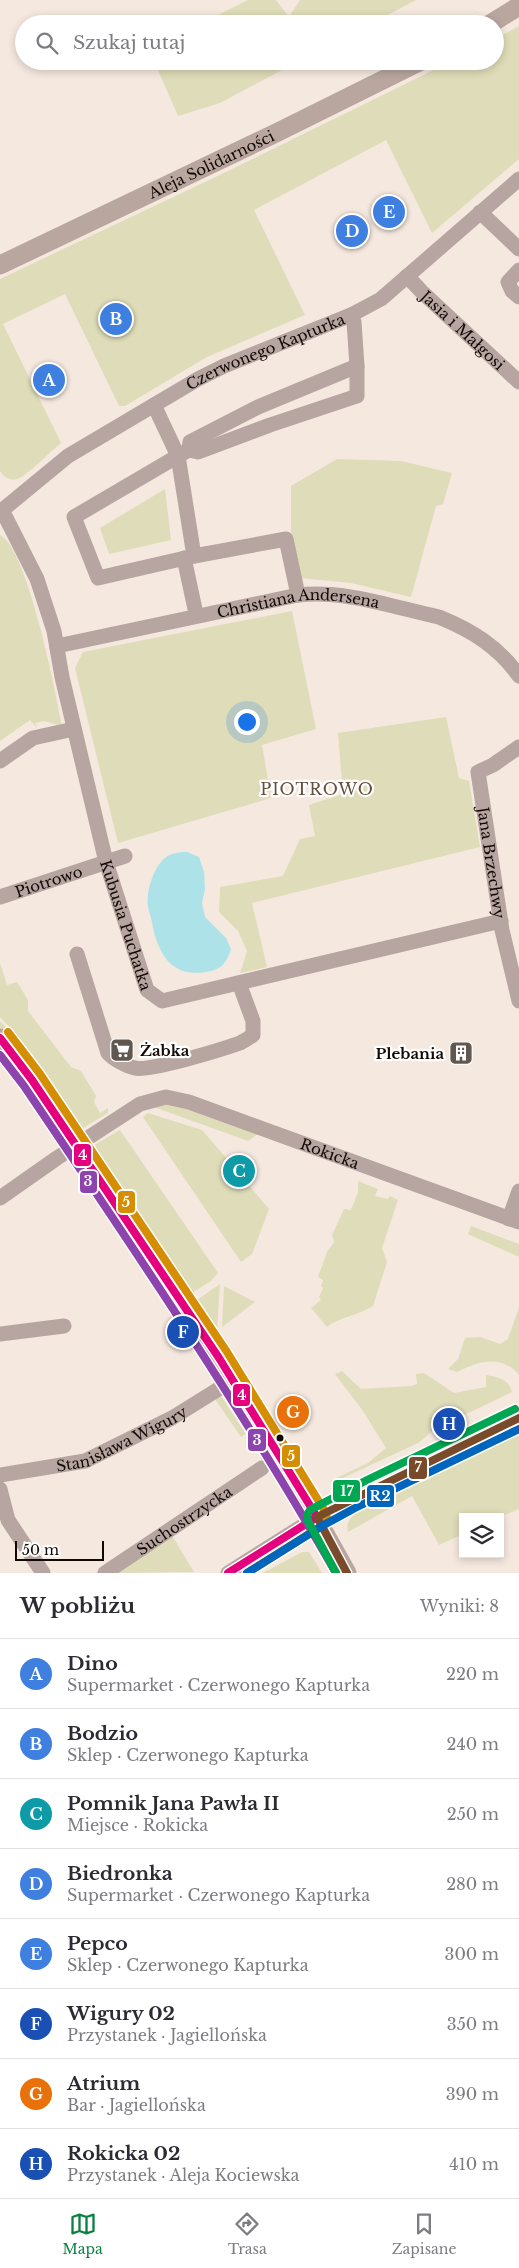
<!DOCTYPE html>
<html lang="pl">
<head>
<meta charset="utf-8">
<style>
	:root { --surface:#fff; --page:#f2f2f3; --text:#2b2b33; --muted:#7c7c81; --line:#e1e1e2; --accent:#0b8043 }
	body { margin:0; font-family:"Libre Baskerville",serif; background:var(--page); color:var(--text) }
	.controls { position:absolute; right:15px; bottom:15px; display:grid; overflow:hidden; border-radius:0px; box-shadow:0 2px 8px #0003 }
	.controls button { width:45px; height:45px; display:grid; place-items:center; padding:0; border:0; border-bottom:1px solid var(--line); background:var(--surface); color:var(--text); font:25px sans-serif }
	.scale { position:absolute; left:15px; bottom:12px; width:89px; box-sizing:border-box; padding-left:5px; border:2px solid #120904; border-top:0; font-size:14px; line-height:18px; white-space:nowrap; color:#120904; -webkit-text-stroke:4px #fff; paint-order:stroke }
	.you { position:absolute; left:246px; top:721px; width:18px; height:18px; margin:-12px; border:4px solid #fff; border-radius:50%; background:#1a73e8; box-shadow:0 0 0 8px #1a73e833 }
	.badge { display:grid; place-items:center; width:32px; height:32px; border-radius:50%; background:var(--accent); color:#fff; font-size:16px; font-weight:700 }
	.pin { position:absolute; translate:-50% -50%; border:2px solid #fff; box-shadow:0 1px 5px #0006 }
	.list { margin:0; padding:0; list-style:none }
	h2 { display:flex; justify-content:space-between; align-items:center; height:65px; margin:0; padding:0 20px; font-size:21px }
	h2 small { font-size:16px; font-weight:400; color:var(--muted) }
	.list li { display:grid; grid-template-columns:32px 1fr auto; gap:15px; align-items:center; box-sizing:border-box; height:70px; padding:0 20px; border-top:1px solid var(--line) }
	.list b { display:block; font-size:19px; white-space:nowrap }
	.list p { margin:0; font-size:16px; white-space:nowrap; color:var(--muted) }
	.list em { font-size:16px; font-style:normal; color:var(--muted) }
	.icon { flex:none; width:28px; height:28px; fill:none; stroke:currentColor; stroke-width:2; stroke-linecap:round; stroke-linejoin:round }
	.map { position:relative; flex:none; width:519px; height:1573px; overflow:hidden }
	.search { position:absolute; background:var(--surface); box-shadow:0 2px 8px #0003; left:15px; right:15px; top:15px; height:55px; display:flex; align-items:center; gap:12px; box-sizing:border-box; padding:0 18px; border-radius:28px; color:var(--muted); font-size:19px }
	.sheet { height:625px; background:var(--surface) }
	nav { display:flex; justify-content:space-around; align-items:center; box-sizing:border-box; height:70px; border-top:1px solid var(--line); background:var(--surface); font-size:14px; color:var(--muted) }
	nav a { display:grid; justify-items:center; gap:2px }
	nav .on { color:var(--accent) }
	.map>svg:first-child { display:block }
</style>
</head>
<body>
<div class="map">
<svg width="519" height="1573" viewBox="0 0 519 1573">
	<rect width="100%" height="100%" fill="#f5e8df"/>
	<path fill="#dfdcb9" d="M248,0H276L289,17L300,0H416L371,24H200Z
		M519,26V159L432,233L386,140L254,210L305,315L207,357L125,406H119L65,294L3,324L61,443C51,451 27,476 17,479C9,481 4,477 0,471V279L224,173L452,61H495V39Z
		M154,61H299L220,103L178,116Z
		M337,459L401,461L452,473L443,504L436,506L411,597L351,583L299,578L291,535V486Z
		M165,489L171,540L109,554L100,528Z
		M0,535C27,547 56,693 62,726L44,721L35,723L37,728L30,720L0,741Z
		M292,611L316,729L262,745L271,798L118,843L75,668L83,652Z
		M446,717L459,778L469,781L480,847L252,903L267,967L240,973L247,951L238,931L219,912L220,887L283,876L300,839L315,836L309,805L343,794L338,733Z
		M0,963L7,985L17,982L28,1000V1011L71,1067L81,1071L96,1096L94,1102L100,1113L108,1108V1113L83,1128C57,1090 33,1049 0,1017Z
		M0,1021L21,1043L40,1070L37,1074L0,1027Z
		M44,1075L80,1131L76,1130L39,1077Z
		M158,1104H175L259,1133L248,1141L151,1106Z
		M148,1113L202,1130L228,1160L223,1168L227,1181C233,1187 240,1189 248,1184L269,1209L252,1254L241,1262L143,1117Z
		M120,1130L218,1273L211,1281L192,1293L95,1147L96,1144Z
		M103,1164L222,1342L221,1349L99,1167Z
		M358,1181L378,1189L375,1196L388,1199L390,1196L398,1200L382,1248L387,1262L373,1306C359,1315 340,1317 327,1327L311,1308L321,1300L319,1297L323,1288L321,1286L323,1280L318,1277L327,1252L334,1242L332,1235L344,1209L351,1210L358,1192Z
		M104,1203L135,1250L132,1252L100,1205Z
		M471,1226L519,1244V1257L468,1234Z
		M220,1284L217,1330L197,1300Z
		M224,1286L255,1302L222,1327Z
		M519,1307V1375C502,1354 478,1361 457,1372L448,1369L458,1359L465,1338L480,1337L500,1344L508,1339Z
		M342,1371L361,1389L411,1386L417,1384L416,1374L424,1373L454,1393L486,1387V1375C497,1377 509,1379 512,1392L435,1429L418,1443L332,1483L330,1481L368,1463L386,1448L363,1411L335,1374Z
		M221,1396L246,1434L241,1437L215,1399Z
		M519,1431V1509L500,1517H463V1534L439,1545L412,1496L348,1532C345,1521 353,1515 362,1508Z
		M171,1534L194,1572L113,1573Z
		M302,1552H309L322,1573H263Z"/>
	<path fill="#ade2e9" d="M187,852L199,857L204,872L205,889L202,903L205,917L226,938L231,949C226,964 221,970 205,972C170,978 157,951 152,922C151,917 149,912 148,907C146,892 153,868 165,858C171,853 179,852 187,852Z"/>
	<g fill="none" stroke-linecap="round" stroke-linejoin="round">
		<g stroke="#b6a5a1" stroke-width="15">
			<path d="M480,212L519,249"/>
			<path d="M519,270L508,282L512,291L519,297"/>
			<path id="s1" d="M407,276L422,292L519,382"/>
			<path d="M154,405L178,456L189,450L190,442L258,407L357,366L354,322L351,315"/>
			<path d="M189,450L198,452L270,425L357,396V366"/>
			<path d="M178,456L194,556L98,578L74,517Z"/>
			<path id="s2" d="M2,510L37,579L54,631L62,677L106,862L147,990L162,1001L501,921"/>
			<path id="s3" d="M0,512L68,456L198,379L224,366L351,315L381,299L519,179"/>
			<path d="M194,556L286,539L298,595"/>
			<path d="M184,558L195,609"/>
			<path id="s4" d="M57,646L298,595C346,590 393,607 439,617C471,630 499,647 519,676"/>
			<path id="s5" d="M519,747L493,765L478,772L502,930L519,1001"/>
			<path d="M0,761L33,738L74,729"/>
			<path id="s6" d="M0,897L125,856"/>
			<path d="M77,954L108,1053C113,1059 126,1066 135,1068C149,1072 223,1049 240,1043C244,1041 249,1038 253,1035V1021L239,983"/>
			<path id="s7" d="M0,1198L57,1158L140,1104L166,1097L189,1102L519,1222"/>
			<path d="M509,1219L519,1191"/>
			<path d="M0,1334L64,1326"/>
			<path id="s8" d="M0,1475L85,1461L172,1418L233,1380"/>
			<path d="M0,1489L8,1520L43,1573"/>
			<path id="s9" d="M105,1573L262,1468"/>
			<path d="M228,1573L317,1517L350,1499L519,1418"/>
		</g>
		<g stroke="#b9a69f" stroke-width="19">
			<path d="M490,24L519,6"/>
			<path id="s10" d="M0,265L274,134L421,61"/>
			<path d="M0,1038L32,1080C141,1242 253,1402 347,1573"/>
		</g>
		<g stroke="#fff" stroke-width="11">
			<path id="bus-1" d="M0,1038L32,1080L219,1358L317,1517
				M228,1573L317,1517"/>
		</g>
		<g stroke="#fff" stroke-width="11">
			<path id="bus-2" d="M0,1055L24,1086C132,1246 240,1405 336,1573"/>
		</g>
		<g stroke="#fff" stroke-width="11">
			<path id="bus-3" d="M8,1032L40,1074L227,1352L326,1513L327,1519L323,1525L247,1573"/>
		</g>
		<g stroke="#fff" stroke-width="11">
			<path id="bus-4" d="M317,1517L519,1418
				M317,1517L347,1573"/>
		</g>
		<g stroke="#fff" stroke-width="11">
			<path id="bus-5" d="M247,1573L322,1526L355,1508L519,1429"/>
		</g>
		<g stroke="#fff" stroke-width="11">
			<path id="bus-6" d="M336,1573L308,1521L307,1515L310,1510L367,1480L515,1409"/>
		</g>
		<use href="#bus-1" stroke="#e5007d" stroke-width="8"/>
		<use href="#bus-2" stroke="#8e44ad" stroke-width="8"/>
		<use href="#bus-3" stroke="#d58e01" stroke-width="8"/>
		<use href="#bus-4" stroke="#7a4b2a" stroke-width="8"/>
		<use href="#bus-5" stroke="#0065bd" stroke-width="8"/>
		<use href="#bus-6" stroke="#00a651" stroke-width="8"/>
	</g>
	<defs>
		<g id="supermarket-square" transform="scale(1.25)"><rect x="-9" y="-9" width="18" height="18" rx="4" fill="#615751" stroke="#fff"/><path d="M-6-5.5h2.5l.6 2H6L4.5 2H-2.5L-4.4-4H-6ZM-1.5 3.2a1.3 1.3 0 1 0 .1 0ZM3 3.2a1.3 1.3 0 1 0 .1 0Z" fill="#fff"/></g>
		<g id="building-square" transform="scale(1.25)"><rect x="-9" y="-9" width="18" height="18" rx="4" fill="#615751" stroke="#fff"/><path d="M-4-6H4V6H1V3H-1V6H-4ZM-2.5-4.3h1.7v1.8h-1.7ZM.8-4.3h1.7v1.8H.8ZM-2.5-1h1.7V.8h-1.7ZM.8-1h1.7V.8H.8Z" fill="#fff"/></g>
	</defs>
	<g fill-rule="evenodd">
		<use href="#supermarket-square" x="122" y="1050"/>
		<use href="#building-square" x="461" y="1053"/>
	</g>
	<circle fill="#120904" stroke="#fff" stroke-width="2" cx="280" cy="1438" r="4.5"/>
	<g text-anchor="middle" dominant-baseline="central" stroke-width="4.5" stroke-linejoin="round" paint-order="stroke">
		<g font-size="15" fill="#120904" stroke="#fff">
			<text stroke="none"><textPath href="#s10" startOffset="234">Aleja Solidarności</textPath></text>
			<text stroke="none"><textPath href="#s1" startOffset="78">Jasia i Małgosi</textPath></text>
			<text stroke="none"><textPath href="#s3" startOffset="312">Czerwonego Kapturka</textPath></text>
			<text stroke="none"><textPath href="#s4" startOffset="246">Christiana Andersena</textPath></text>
			<text stroke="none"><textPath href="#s5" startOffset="140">Jana Brzechwy</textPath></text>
			<text stroke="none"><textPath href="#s6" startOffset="51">Piotrowo</textPath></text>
			<text stroke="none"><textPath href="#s2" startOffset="435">Kubusia Puchatka</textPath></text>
			<text stroke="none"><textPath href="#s7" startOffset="369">Rokicka</textPath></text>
			<text stroke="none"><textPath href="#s8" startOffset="128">Stanisława Wigury</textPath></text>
			<text stroke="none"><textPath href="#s9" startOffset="95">Suchostrzycka</textPath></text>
		</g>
		<g font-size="15" font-weight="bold" fill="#120904" stroke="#fff" text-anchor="start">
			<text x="140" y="1050">Żabka</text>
			<text x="444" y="1053" text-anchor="end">Plebania</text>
		</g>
		<g font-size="16" letter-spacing="1" fill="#674f3d" stroke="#fff">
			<text x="317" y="789">PIOTROWO</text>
		</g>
	</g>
	<g stroke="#fff" stroke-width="2">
		<rect x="73" y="1143" width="19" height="24" rx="5" fill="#e5007d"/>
		<rect x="79" y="1170" width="19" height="24" rx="5" fill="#8e44ad"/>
		<rect x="117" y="1190" width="19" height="24" rx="5" fill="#d58e01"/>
		<rect x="232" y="1383" width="19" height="24" rx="5" fill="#e5007d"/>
		<rect x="247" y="1428" width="20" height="24" rx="5" fill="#8e44ad"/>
		<rect x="281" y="1444" width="20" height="24" rx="5" fill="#d58e01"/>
		<rect x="408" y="1456" width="20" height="24" rx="5" fill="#7a4b2a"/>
		<rect x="332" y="1479" width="29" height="24" rx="5" fill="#00a651"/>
		<rect x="366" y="1484" width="29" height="24" rx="5" fill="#0065bd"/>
	</g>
	<g font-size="14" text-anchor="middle" font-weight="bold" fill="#fff">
		<text x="83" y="1160">4</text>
		<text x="88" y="1186">3</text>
		<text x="126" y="1207">5</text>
		<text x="242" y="1400">4</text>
		<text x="257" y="1445">3</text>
		<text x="291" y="1461">5</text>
		<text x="418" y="1472">7</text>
		<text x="347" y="1496">17</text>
		<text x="380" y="1501">R2</text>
	</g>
</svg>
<div class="controls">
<button><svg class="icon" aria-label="layers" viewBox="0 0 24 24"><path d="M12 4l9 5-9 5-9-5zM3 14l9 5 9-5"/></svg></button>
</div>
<div class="scale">50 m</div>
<div class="you"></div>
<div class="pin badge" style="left:49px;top:380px;background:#3f7fe0">A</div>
<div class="pin badge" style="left:116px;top:319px;background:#3f7fe0">B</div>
<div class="pin badge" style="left:239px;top:1171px;background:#0f9aa8">C</div>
<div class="pin badge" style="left:352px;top:231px;background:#3f7fe0">D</div>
<div class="pin badge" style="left:389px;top:212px;background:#3f7fe0">E</div>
<div class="pin badge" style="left:183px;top:1332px;background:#1a4fb4">F</div>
<div class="pin badge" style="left:293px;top:1412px;background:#e8710a">G</div>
<div class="pin badge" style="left:449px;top:1424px;background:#1a4fb4">H</div>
<div class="search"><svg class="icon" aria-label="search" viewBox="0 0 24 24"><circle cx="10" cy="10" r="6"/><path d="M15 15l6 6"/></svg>Szukaj tutaj</div>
</div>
<section class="sheet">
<h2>W pobliżu<small>Wyniki: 8</small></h2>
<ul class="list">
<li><span class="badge" style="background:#3f7fe0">A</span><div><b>Dino</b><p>Supermarket · Czerwonego Kapturka</p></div><em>220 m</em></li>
<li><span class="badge" style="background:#3f7fe0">B</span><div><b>Bodzio</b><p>Sklep · Czerwonego Kapturka</p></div><em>240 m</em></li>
<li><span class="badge" style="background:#0f9aa8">C</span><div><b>Pomnik Jana Pawła II</b><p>Miejsce · Rokicka</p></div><em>250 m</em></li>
<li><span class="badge" style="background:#3f7fe0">D</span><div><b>Biedronka</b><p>Supermarket · Czerwonego Kapturka</p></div><em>280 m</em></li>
<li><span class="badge" style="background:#3f7fe0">E</span><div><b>Pepco</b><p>Sklep · Czerwonego Kapturka</p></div><em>300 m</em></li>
<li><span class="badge" style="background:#1a4fb4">F</span><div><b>Wigury 02</b><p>Przystanek · Jagiellońska</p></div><em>350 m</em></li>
<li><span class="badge" style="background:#e8710a">G</span><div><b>Atrium</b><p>Bar · Jagiellońska</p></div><em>390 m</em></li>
<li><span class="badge" style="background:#1a4fb4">H</span><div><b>Rokicka 02</b><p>Przystanek · Aleja Kociewska</p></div><em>410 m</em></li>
</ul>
</section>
<nav>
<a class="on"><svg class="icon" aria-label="map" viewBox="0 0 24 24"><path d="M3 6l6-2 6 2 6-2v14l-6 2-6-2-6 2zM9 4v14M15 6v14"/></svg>Mapa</a>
<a><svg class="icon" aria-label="directions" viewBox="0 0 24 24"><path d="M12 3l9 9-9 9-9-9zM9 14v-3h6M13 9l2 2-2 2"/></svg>Trasa</a>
<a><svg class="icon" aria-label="saved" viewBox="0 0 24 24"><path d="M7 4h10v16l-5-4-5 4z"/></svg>Zapisane</a>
</nav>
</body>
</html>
